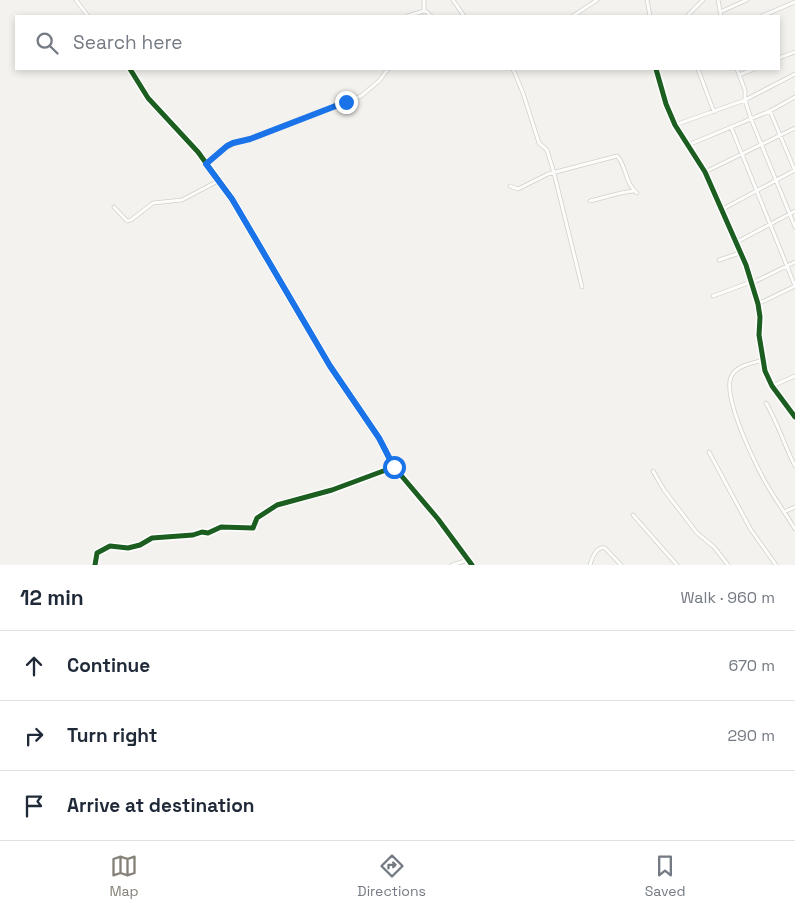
<!DOCTYPE html>
<html lang="en">
<head>
<meta charset="utf-8">
<style>
	:root { --surface:#fff; --page:#f6f6f7; --text:#1f2937; --muted:#747a83; --line:#e0e1e3; --accent:#868178 }
	body { margin:0; font-family:"Space Grotesk",sans-serif; background:var(--page); color:var(--text) }
	.stop { position:absolute; width:15px; height:15px; margin:-11px; border:4px solid #1a73e8; border-radius:50%; background:#fff }
	.stop.end { background:#1a73e8; border-color:#fff; box-shadow:0 1px 5px #0008 }
	.list { margin:0; padding:0; list-style:none }
	h2 { display:flex; justify-content:space-between; align-items:center; height:65px; margin:0; padding:0 20px; font-size:21px }
	h2 small { font-size:16px; font-weight:400; color:var(--muted) }
	.list li { display:grid; grid-template-columns:32px 1fr auto; gap:15px; align-items:center; box-sizing:border-box; height:70px; padding:0 20px; border-top:1px solid var(--line) }
	.list b { display:block; font-size:19px; white-space:nowrap }
	.list em { font-size:16px; font-style:normal; color:var(--muted) }
	.icon { flex:none; width:28px; height:28px; fill:none; stroke:currentColor; stroke-width:2; stroke-linecap:round; stroke-linejoin:round }
	.map { position:relative; flex:none; width:795px; height:565px; overflow:hidden }
	.search { position:absolute; background:var(--surface); box-shadow:0 2px 8px #0003; left:15px; right:15px; top:15px; height:55px; display:flex; align-items:center; gap:12px; box-sizing:border-box; padding:0 18px; border-radius:0px; color:var(--muted); font-size:19px }
	.sheet { height:275px; background:var(--surface) }
	nav { display:flex; justify-content:space-around; align-items:center; box-sizing:border-box; height:70px; border-top:1px solid var(--line); background:var(--surface); font-size:14px; color:var(--muted) }
	nav a { display:grid; justify-items:center; gap:2px }
	nav .on { color:var(--accent) }
	.map>svg:first-child { display:block }
</style>
</head>
<body>
<div class="map">
<svg width="795" height="565" viewBox="0 0 795 565">
	<rect width="100%" height="100%" fill="#f4f2ee"/>
	<g fill="none" stroke-linecap="round" stroke-linejoin="round">
		<g stroke="#d2d0cb" stroke-width="4.5">
			<path id="street" d="M76,0L88,16
				M424,0V11
				M453,0L464,16
				M647,0L650,16
				M718,0L721,16
				M720,12L747,0
				M407,16L424,11L427,12L431,16
				M573,16L597,0
				M687,16L703,0
				M762,16L795,2
				M779,58L795,52
				M130,69L148,98L198,152L232,199L330,366L379,438L394,467L438,519L472,565
				M513,69L523,93L539,143L547,150L554,173L582,287
				M656,69L666,104L675,125L705,172L746,265L758,304L760,317L759,335L765,371L772,386L795,417
				M698,69L714,112
				M737,69L745,90V100L751,119L795,227
				M739,75L754,69
				M770,111L795,171
				M675,125L745,100L795,74
				M731,127L795,286
				M688,145L770,111L795,97
				M206,164C224,149 227,144 250,139L361,96L379,81L388,69
				M705,172L795,128
				M510,186L518,189L548,174L617,156C626,164 625,184 637,193
				M590,201C604,198 620,192 634,191
				M114,207L127,221L131,220L153,203L182,200L218,181
				M721,210L795,170
				M735,243L795,211
				M719,260L740,253
				M752,283L795,262
				M713,296L751,282
				M758,304L795,286
				M763,360C753,363 738,365 732,375C720,394 758,471 770,490C778,503 787,516 795,529
				M772,386L795,376
				M766,403C778,423 784,445 795,466
				M709,452L751,530L776,565
				M653,471L664,490L697,533L714,547L728,565
				M784,512L795,507
				M633,515L677,565
				M95,565L97,553L110,546L128,548L140,545L152,538L193,535L202,532L208,533L221,527L253,528L257,518L277,505L332,490L394,467
				M452,565L468,560
				M590,565C592,558 596,546 605,548L621,565"/>
		</g>
		<use href="#street" stroke="#fdfdfc" stroke-width="3"/>
		<g stroke="#fff" stroke-width="8">
			<path id="cycleway" d="M130,69L148,98L198,152L232,199L330,366L379,438L394,467L438,519L472,565
				M656,69L666,104L675,125L705,172L746,265L758,304L760,317L759,335L765,371L772,386L795,417
				M95,565L97,553L110,546L128,548L140,545L152,538L193,535L202,532L208,533L221,527L253,528L257,518L277,505L332,490L394,467"/>
		</g>
		<use href="#cycleway" stroke="#1b5e20" stroke-width="5"/>
	</g>
	<g fill="none" stroke-linecap="round" stroke-linejoin="round">
		<path stroke="#1a73e8" stroke-width="6" d="M346,102L250,139L233,143L227,146L206,164L232,199L330,366L379,438L394,467"/>
	</g>
</svg>
<div class="stop" style="left:394px;top:467px"></div>
<div class="stop end" style="left:346px;top:102px"></div>
<div class="search"><svg class="icon" aria-label="search" viewBox="0 0 24 24"><circle cx="10" cy="10" r="6"/><path d="M15 15l6 6"/></svg>Search here</div>
</div>
<section class="sheet">
<h2>12 min<small>Walk · 960 m</small></h2>
<ul class="list">
<li><svg class="icon" aria-label="ahead" viewBox="0 0 24 24"><path d="M12 20V5M6 11l6-6 6 6"/></svg><div><b>Continue</b></div><em>670 m</em></li>
<li><svg class="icon" aria-label="right" viewBox="0 0 24 24"><path d="M7 20v-9h11M14 6l5 5-5 5"/></svg><div><b>Turn right</b></div><em>290 m</em></li>
<li><svg class="icon" aria-label="arrive" viewBox="0 0 24 24"><path d="M6 21V4h12l-3 4 3 4H6"/></svg><div><b>Arrive at destination</b></div></li>
</ul>
</section>
<nav>
<a class="on"><svg class="icon" aria-label="map" viewBox="0 0 24 24"><path d="M3 6l6-2 6 2 6-2v14l-6 2-6-2-6 2zM9 4v14M15 6v14"/></svg>Map</a>
<a><svg class="icon" aria-label="directions" viewBox="0 0 24 24"><path d="M12 3l9 9-9 9-9-9zM9 14v-3h6M13 9l2 2-2 2"/></svg>Directions</a>
<a><svg class="icon" aria-label="saved" viewBox="0 0 24 24"><path d="M7 4h10v16l-5-4-5 4z"/></svg>Saved</a>
</nav>
</body>
</html>
